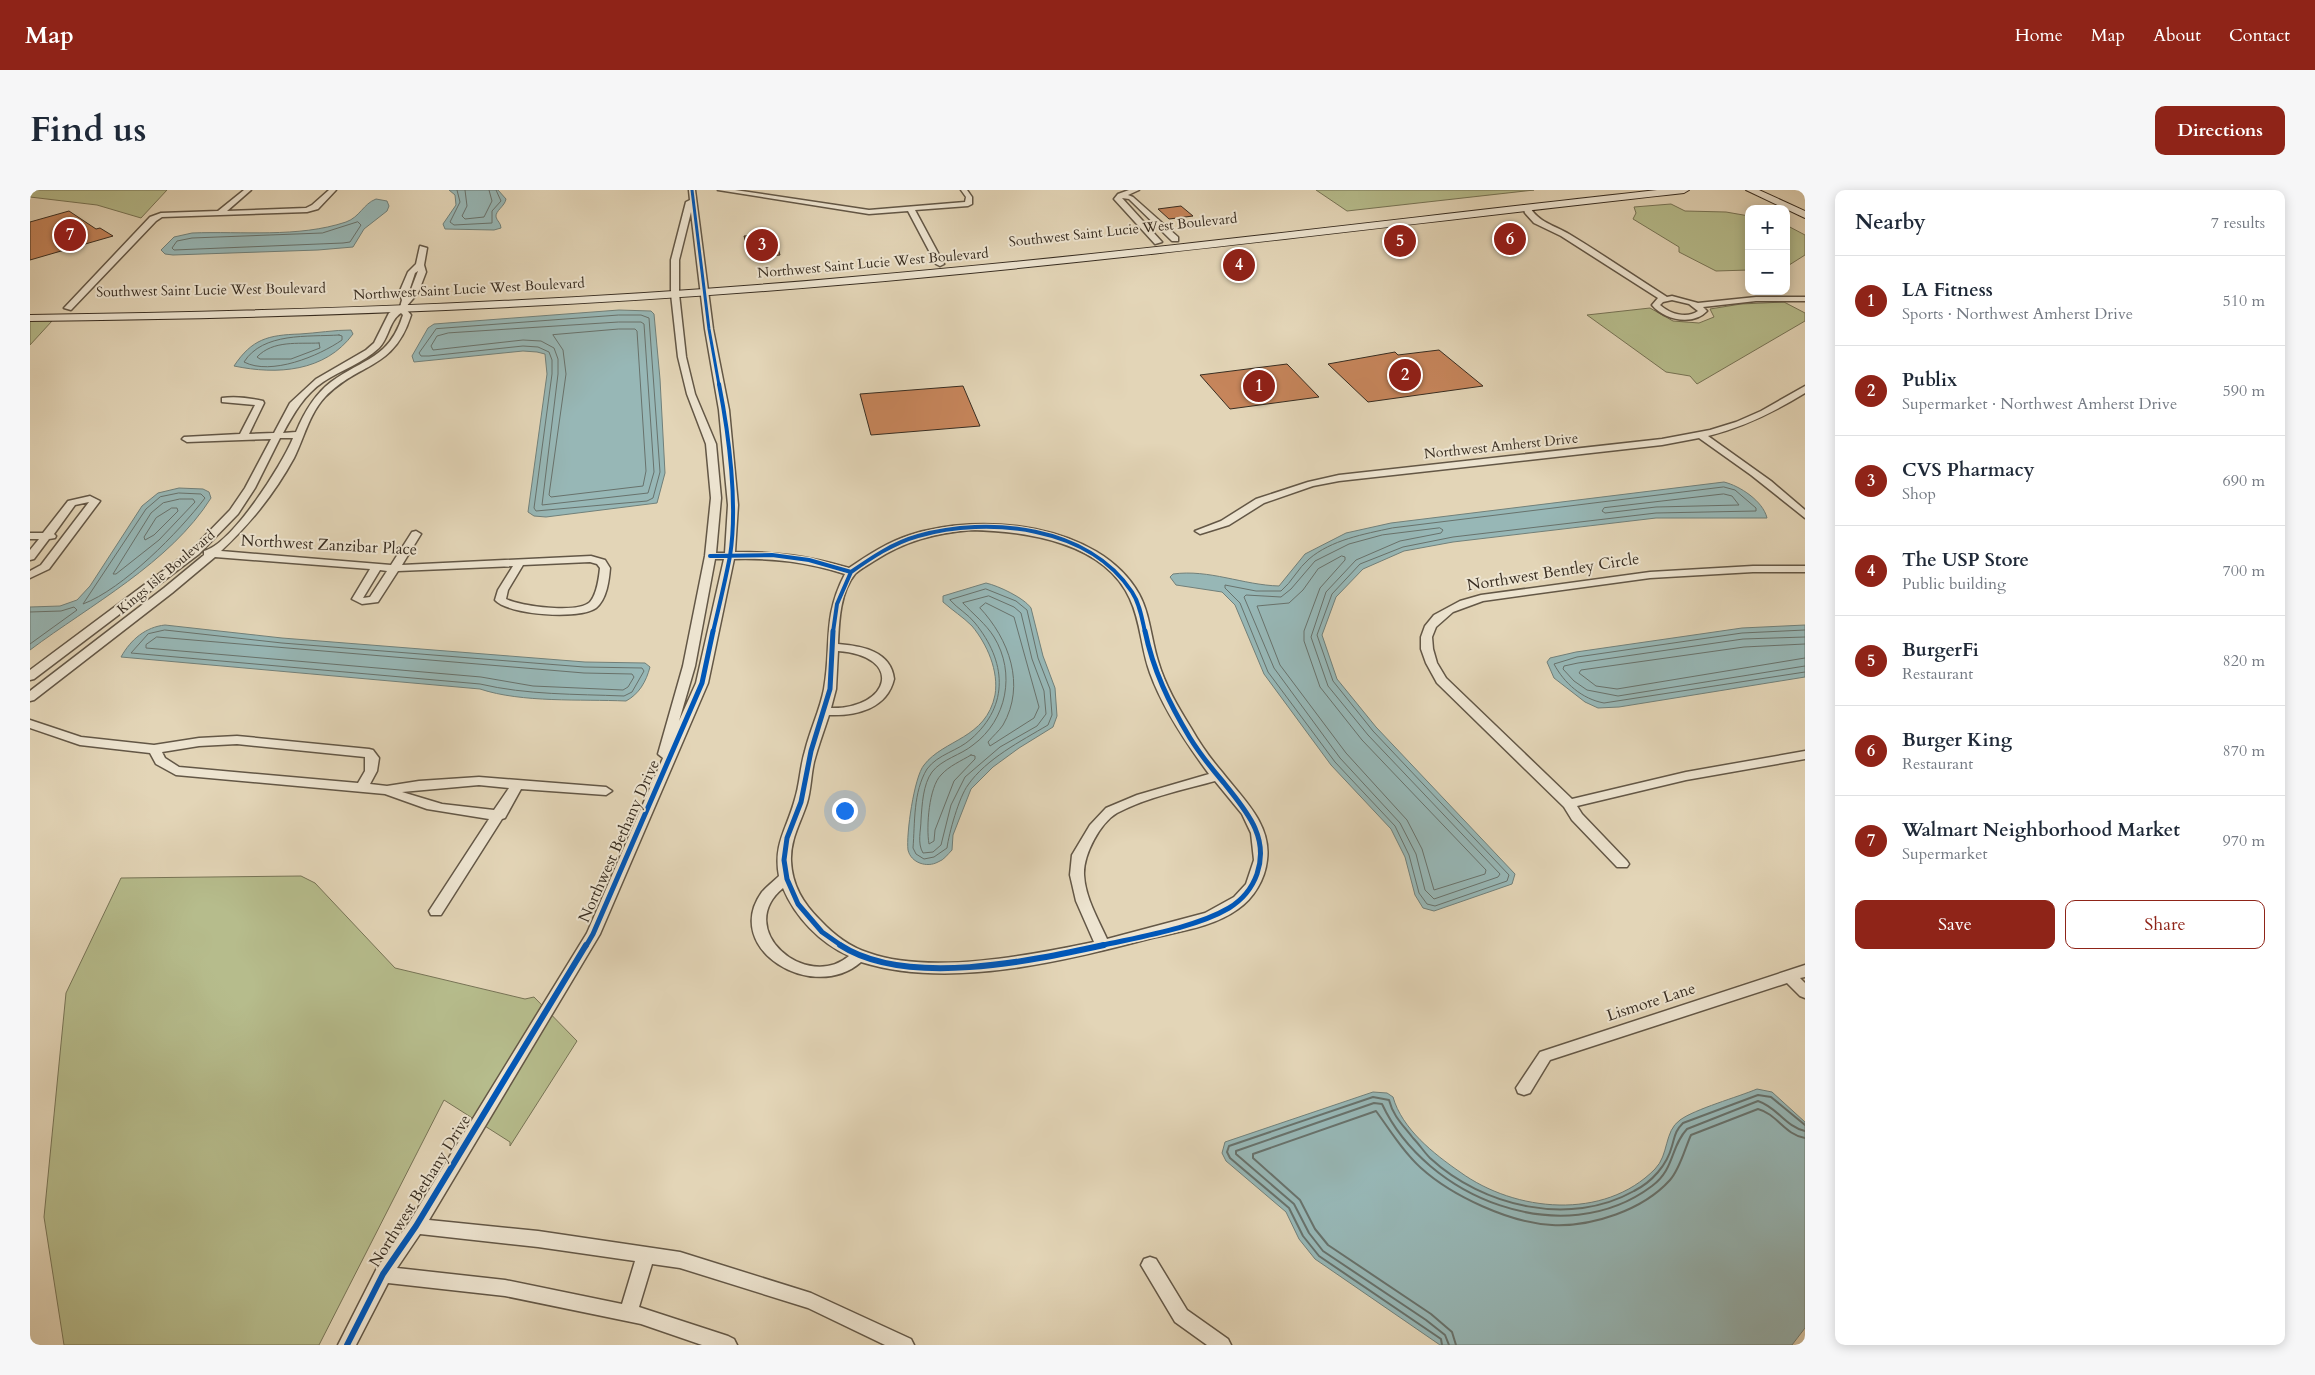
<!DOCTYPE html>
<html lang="en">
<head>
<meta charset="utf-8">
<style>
	:root { --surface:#fff; --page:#f6f6f7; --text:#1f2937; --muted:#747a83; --line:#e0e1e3; --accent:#8f2418 }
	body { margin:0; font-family:Cardo,serif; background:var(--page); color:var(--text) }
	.controls { position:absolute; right:15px; top:15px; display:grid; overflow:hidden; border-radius:10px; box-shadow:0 2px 12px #0003 }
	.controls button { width:45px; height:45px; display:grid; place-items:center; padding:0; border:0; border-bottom:1px solid var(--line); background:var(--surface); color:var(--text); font:25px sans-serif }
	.you { position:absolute; left:814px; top:620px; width:18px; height:18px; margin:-12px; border:4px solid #fff; border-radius:50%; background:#1a73e8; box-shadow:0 0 0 8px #1a73e833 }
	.badge { display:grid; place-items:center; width:32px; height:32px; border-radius:50%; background:var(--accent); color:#fff; font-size:16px; font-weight:700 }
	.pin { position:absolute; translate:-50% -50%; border:2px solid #fff; box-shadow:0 1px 5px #0006 }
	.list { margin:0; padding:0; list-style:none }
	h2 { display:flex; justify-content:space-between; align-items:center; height:65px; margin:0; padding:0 20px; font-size:21px }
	h2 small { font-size:16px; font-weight:400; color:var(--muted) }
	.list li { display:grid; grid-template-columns:32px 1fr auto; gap:15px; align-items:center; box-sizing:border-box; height:90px; padding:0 20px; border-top:1px solid var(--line) }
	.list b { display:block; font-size:19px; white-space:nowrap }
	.list p { margin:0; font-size:16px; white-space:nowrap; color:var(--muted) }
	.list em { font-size:16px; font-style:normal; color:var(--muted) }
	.actions { display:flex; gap:10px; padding:15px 20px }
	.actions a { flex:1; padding:11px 0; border:1px solid var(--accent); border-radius:10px; text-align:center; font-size:18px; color:var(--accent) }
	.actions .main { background:var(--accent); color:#fff }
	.map { position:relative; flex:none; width:1775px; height:1155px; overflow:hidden; border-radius:10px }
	header { display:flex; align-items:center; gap:30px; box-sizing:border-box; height:70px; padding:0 25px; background:var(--accent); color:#fff }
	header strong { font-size:24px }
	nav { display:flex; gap:28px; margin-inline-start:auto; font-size:18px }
	.intro { display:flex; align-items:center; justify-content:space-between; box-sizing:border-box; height:120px; padding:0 30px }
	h1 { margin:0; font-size:35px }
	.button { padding:12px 22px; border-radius:10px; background:var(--accent); color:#fff; font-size:18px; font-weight:700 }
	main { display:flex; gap:30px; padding:0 30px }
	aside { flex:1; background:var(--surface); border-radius:10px; box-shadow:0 2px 12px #0003 }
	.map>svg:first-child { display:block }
</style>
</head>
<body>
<header>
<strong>Map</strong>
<nav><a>Home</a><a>Map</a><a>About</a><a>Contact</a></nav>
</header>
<div class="intro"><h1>Find us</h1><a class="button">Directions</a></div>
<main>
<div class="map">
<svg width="1775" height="1155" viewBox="0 0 1775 1155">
	<rect width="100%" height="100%" fill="#e3d5b7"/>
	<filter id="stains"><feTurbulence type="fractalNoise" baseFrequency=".004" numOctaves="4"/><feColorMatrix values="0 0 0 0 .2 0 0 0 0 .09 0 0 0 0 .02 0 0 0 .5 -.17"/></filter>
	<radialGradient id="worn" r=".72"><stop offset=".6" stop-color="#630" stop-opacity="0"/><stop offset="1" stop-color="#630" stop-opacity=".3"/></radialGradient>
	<path fill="#b6bc8c" stroke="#777456" d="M0,0H137L111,28L67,15L0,7Z
		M1286,0H1504L1317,21Z
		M1641,14L1655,21L1696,22L1719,26V80L1686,81L1649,62V57L1603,29L1606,23L1604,17Z
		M1756,35L1775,45V65L1756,77Z
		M1754,112L1775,123V131L1667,194L1660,186L1636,182L1557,125L1620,118L1643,131L1669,133L1684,127L1680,119L1711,114Z
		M0,130L22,131L0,155Z
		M271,686L285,693L365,778L495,809L504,807L547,851L480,956V952L414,910L289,1155H34L14,1027L36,803L91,688Z"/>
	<path fill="#97b7b6" stroke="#71807a" d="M419,0H468L476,9C475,16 465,21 466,27C467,31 471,33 471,38L464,40L415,39L413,34L426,15L425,5Z
		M346,9L357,11L359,16L357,21L334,39L323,57L288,60L143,65L135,64L131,60L144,47L162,43C212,41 268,48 316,32C330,27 333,14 346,9Z
		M589,120L621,121L624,124L630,189L635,283L627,313L516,327L504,326L498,322L517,184L515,164L507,162L493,161L384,172L382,166L398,138L404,134Z
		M321,140L323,144C295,182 247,185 204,176C222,149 238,145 270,144C287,143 304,140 321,140Z
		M1694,292C1710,296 1733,311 1737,328H1626L1423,352L1374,361L1333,379L1306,407L1292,445L1307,489L1346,537L1485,684L1482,694L1404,721L1393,718L1385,705L1375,667L1361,639L1301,575L1234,484L1205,415L1192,402L1146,395L1140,387L1143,384C1179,379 1213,395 1249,396L1275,364L1316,343L1361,333Z
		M149,298L173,299L179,302L181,308C140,373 60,415 0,460V417L30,416L47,410L60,396L112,316L128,303Z
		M956,393C969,396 994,408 1001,418L1013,466L1025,498L1027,526L1023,537L989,558L963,577L941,599L923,645L922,660C918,664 914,670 908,672C897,678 881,673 878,660C876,645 884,587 894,575C914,549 956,549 965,505C969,481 957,454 942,436C933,427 922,420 913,412V406Z
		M135,435L252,448L555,472L615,473L620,477C616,492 609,504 596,511C551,509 492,513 450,499L91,467C101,449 116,437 135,435Z
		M1775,435V487L1589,517L1568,518L1555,512L1524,488L1517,472L1520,468L1546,462L1712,438Z
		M1727,899L1742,902L1775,932V1138L1762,1155H1410L1285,1069L1269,1049L1256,1022L1196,971L1192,963L1195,952L1343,902L1357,903L1363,907C1372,939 1404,964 1430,982C1485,1022 1574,1031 1625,979C1639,965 1634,941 1650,930C1665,919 1708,907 1727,899Z"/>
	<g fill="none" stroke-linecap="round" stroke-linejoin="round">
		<path stroke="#68726c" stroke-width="1" d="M427,0L430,12L420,32L424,35L462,33V21L471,11L466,0
			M435,0L437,16L432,26L435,29L454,27L462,11L459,0
			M328,32L331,35L320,52L313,53L144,60L142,58L147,51L162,48L292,43Z
			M589,125H611L619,128L630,282L623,308L617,311L506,321L504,318L522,184V170L519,162L508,157L493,156L399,166H391L389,163L406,139Z
			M589,132H611L614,134L624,282L618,303L512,315L528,184V169L524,158L511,151L493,150L403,160L401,156L407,146L418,143Z
			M589,139H605L607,141L616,281L613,296L521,307L519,305L536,184L533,160L523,145Z
			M309,145L312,146V150C289,166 241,186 214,172C233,142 278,147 309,145Z
			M289,153L290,158L261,169H230L227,167C243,150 268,154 289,153Z
			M1694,297L1705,300L1726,318V321L1626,323L1423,347L1373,357L1330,374L1302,404L1287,445L1303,491L1343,541L1479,685L1477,691L1405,716L1397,714L1389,703L1379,665L1365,636L1305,572L1238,482L1210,413L1195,398V395L1226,401H1251C1262,392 1268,378 1279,369C1301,350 1334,344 1362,338Z
			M149,303L171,304L175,308C149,342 93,399 53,414L116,319L130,307Z
			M1694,304L1702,306L1709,315L1626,317L1575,323L1572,321L1574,318Z
			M150,309H163L165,312L129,350L86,384H83L121,323L133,313Z
			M142,318H147L148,321L124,345L115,350L114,347L126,328Z
			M1410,338L1413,340L1411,343L1370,351L1326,370L1296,402L1281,447L1298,496L1338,545L1470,684L1468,687L1404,709L1395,700L1386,664L1370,633L1310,568L1244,478L1214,407L1216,405L1251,407L1261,399L1285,371L1319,354L1352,345Z
			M1312,366L1315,367V370L1290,398L1274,441V451L1290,497L1332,550L1456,680L1455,684L1404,700L1392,659L1377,630L1316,563L1250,475L1227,416L1259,413L1273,400L1288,379Z
			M956,399L986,411L997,420L1008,468L1020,499L1022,525L1018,535C991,551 956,569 938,595C929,607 919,643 917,658L904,667L894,669L886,664L883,658C885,633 883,602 897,579C908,564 928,561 941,549C980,515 976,471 945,433C938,424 928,419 920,410Z
			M959,406L984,417L991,423L1002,469L1014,501L1016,524L1007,536L970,557L935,587L921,615L911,655L903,662L893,663C887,653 891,640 891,630C892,615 893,594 902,582C912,569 931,565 943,555C977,530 986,483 964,447C956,434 943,424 933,413Z
			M956,413L984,427L1009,517L1004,528L960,556L958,552C963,546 969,541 973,535C996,495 979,449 950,418Z
			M0,422L31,421L44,417L47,420L0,454
			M135,440L252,453L554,477L612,478L614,481L602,502L594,506C545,504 497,505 450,494L101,463L118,444Z
			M1775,440L1712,443L1547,467L1524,474C1534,493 1552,509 1574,513L1775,482
			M127,447L554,483L602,484L604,487L598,497L593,500L503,496L451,487L116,458V455Z
			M1775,447L1713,449L1548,473L1534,476L1533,479L1544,491L1557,500L1588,506L1775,476
			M1775,454L1714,457L1551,480L1549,483L1566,496L1587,499L1775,468
			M941,565L945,566V569L924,591L905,640L904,651L899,654C896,637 899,597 911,585C919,576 931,571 941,565Z"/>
		<path stroke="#68726c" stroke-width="2" d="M1412,1155L1411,1149L1289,1066L1273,1046L1259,1018L1200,968L1197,962L1199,956L1343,907L1359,910C1363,926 1373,935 1383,948C1389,954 1394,962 1400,968C1453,1017 1540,1037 1604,1001C1622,992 1637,975 1642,956C1645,946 1645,941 1653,933L1728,905L1741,907L1775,935
			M1419,1155L1415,1145L1396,1130L1293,1061L1279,1043L1264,1014L1206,964V961L1344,913L1352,914C1396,1008 1533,1063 1622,996C1645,979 1640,957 1657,939L1728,911C1747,917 1756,937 1775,941
			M1426,1155L1422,1142L1401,1124L1298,1055L1285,1039L1270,1010L1223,968V964L1346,921C1360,940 1373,962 1391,978C1422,1006 1480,1033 1522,1035C1562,1037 1613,1020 1640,990C1650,979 1655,958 1661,945L1728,919C1747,924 1755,945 1775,948"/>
	</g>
	<path fill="#c6855b" stroke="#382d21" d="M1151,16L1163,26L1139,29L1128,19Z
		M39,21L66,39L70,38L83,46L0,70V32Z
		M744,44L750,65L720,68L714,46Z
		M1409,160L1453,196L1338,212L1298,174L1365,162L1368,165Z
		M1257,174L1289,207L1200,219L1170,185Z
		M933,196L950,236L841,245L830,204Z"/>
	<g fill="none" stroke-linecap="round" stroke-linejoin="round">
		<g stroke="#635746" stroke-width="3">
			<path id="street" d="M214,0H221L197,21L276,18L282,15L299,0H306L288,19L277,22L132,27L126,31L41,120L34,118L120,27L131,23L188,21Z
				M659,0H665L683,139L699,220L708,315L705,362C748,362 778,366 819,378C838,365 858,352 880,345C950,322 1069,333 1109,404C1120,424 1121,449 1128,471C1135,495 1148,517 1161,538C1170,554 1180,568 1192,582C1212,608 1242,634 1237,670C1235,689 1224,708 1208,719C1183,737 1151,741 1122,748C1034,771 920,800 831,772C783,814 691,759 732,702C737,696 744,691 749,686C743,654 757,639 765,609C770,593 770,577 775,561C780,540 790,520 794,499C802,454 792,428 815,384C776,372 745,368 704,369L678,493L570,744L399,1030L508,1041L650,1062L781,1103L881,1149L884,1155H855L778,1118L650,1078L622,1074L609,1117L698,1146L704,1149L707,1155H672L611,1134L475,1106L358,1093L326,1155H308L347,1078L380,1031L557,743L633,568L628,564L653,476L675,366L681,308L676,254L657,204L648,167L641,104V70L656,12L660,10ZM661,22L675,139L689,220L698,315L695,363H686L691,308L686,254L665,204L656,167L649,104V70ZM941,340C995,341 1075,352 1100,409C1111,432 1111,459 1120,483C1133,519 1156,553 1179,584L1107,605L1076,618L1060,635L1042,665L1040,685L1046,711L1064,752C1002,765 900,785 839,763C820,757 804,745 790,730C773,713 762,695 761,671C760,649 771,632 777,613C781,600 781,585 784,572C788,556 794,541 799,525C826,526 857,519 864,489C861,461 832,456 808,454C809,432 810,402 825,384C830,379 838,375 844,371C875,351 905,343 941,340ZM685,369H694L666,493L649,531L665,476ZM808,461C875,466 860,519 801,518L806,499ZM1185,591L1212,624L1221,643L1224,670L1216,694L1204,707L1175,723L1077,749C1068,729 1055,707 1054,685C1053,665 1070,633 1087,623C1117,607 1153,600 1185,591ZM753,698C765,727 790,753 819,766C776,802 703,739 753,698ZM390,1044L508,1057L605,1071L592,1114L475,1090L367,1078Z
				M688,0H705L839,20L935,12L936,7L931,0H937L942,7V14L938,16L885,20L914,74L910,76L906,74L878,21L839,24Z
				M1099,0H1109L1098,5L1103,7L1148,47V51H1142L1099,9L1092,8L1132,52L1125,54L1084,9L1088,4Z
				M1493,16H1499C1509,33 1524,35 1539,44C1572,64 1604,86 1637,107L1642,106L1668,113L1726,107H1775V111H1726L1673,117L1677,121C1663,136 1634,130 1622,115L1628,108L1531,46L1504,33L1495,23ZM1642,110L1659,114L1668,121C1657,129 1640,124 1630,115L1633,112Z
				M390,56L397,58L394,75L396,82L388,103L375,118L381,125C364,180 329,172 295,207C279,224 274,248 264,268C245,303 220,334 191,361L361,375L382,342L386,341L391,344L372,375L561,366L575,370L580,378C579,390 577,409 566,418C550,430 478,425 465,410L468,400L483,376L368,381L348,412L332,414L322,409L340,379L185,367L142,403L4,510L0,511V501L134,398L174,365V361C202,354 252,275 263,248H250L225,298L208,324L169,364L4,489L0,490V480L161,360L200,320L215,298L241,249L157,252L152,249L154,247L210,244L225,215L192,212V208C205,206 220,208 233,211L234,213L219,244L244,243L260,213L286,189L336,160L344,153L359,123L370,117L372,110L369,103L378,82L386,74ZM388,81L380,102L378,104L385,83ZM371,123L373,125C359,169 334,168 301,192C284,205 274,223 266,242L253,243C264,223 274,205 293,192C311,180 333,173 349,158C359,148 359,131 371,123ZM560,372L567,374L570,378C569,388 567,404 560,412C548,424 490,416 476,409L478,400L493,375ZM350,380L357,381L340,407L333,408Z
				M1775,196V203C1744,222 1714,237 1678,246L1741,291L1775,320V328L1721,285L1669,248L1632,255L1309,291L1283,296L1234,313L1199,335L1170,344L1165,341L1191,331L1226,309L1278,292L1309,285L1632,249L1680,240L1706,232L1731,221Z
				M60,306L70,311L19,379L0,388V381L11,375L59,312L45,315L24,344L26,346L25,348L19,349L4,369L0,370V360L9,349H0V343H13L38,311Z
				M1723,376H1775V382H1723L1620,388L1453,411L1423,422L1406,437L1402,447L1403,459L1407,473L1416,488L1542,609L1656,582L1775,561V569L1656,590L1547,616L1552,624L1597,671L1599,674L1597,677H1587L1542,630L1534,617L1407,493L1396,473L1391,459V447L1395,436L1404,425L1430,411L1451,405L1620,382Z
				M0,530L51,547L124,555L169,548L207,546L339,559L343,560L349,568L347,581L340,594L357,596L389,591L449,587L576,597L582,601L576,605L491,599L475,628L472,629L411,725H401L399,721L459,629L397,619L355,604L146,585L126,574L120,563L50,555L0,538ZM207,554L335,567V581L328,593L149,577L135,568L132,562L169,556ZM449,595L479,598L464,620L412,614L372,602Z
				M1775,775V787L1770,788L1775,793V808L1770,806L1757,793L1520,870L1500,903L1494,905L1488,903L1486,898L1510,862Z
				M1120,1067L1126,1069L1157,1120L1198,1149L1201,1155H1177L1145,1132L1111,1075L1114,1069Z"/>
		</g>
		<g stroke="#382d21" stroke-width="2">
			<path id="secondary" d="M1627,0H1659L1654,3C1372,34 1091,71 808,95C539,118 270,128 0,131V125C271,121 542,112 811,88C1084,65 1355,30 1627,0Z
				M1716,0H1729L1775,21V28Z"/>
		</g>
		<use href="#street" fill="#ede4d0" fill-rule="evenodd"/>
		<use href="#secondary" fill="#ede4d0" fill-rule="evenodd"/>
		<g stroke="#ede4d0" stroke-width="5">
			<path id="cycleway-far3" d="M662,0L679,139L689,195"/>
		</g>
		<g stroke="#ede4d0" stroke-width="6">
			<path id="cycleway-far2" d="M680,366L742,365L779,370L821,382
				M821,382C841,368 863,353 888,346C958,326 1059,336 1102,402C1110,414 1112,429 1115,442
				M683,442C689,417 695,392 700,366C708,315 699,245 689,194
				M803,442L807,414L821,382"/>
		</g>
		<g stroke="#ede4d0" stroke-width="8">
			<path id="cycleway-far1" d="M803,441L800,499L781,561L771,612L757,648L754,670L757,689L768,714L792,742L812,756
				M556,756L563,744L672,493L683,441
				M1069,756C1108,747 1165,738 1199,718C1212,710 1222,698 1227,684C1240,646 1215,620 1194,593C1182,579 1170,564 1160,548C1139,513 1123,480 1115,441"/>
		</g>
		<g stroke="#ede4d0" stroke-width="9">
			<path id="cycleway" d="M810,755C876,798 1001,771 1074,755
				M317,1155L353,1084L386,1036L556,755"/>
		</g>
		<use href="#cycleway-far3" stroke="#0057b8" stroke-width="3"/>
		<use href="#cycleway-far2" stroke="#0057b8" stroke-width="4"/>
		<use href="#cycleway-far1" stroke="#0057b8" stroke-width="5"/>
		<use href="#cycleway" stroke="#0057b8" stroke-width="6"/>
	</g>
	<g text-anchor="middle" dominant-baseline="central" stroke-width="4" stroke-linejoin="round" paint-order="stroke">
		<g font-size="14" fill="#382d21" stroke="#ede4d0">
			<text transform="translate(1093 40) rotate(-6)">Southwest Saint Lucie West Boulevard</text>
			<text transform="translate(843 73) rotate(-5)">Northwest Saint Lucie West Boulevard</text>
			<text transform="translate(439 99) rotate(-3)">Northwest Saint Lucie West Boulevard</text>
			<text transform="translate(181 100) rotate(-1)">Southwest Saint Lucie West Boulevard</text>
			<text transform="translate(1471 256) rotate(-6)">Northwest Amherst Drive</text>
			<text transform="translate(136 382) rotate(-40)">Kings Isle Boulevard</text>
		</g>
		<g font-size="16" fill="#382d21" stroke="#ede4d0">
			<text transform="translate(299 355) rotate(3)">Northwest Zanzibar Place</text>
			<text transform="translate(1523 382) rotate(-9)">Northwest Bentley Circle</text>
			<text transform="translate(589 651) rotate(-66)">Northwest Bethany Drive</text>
			<text transform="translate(1621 812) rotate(-18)">Lismore Lane</text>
			<text transform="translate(390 1001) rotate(-58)">Northwest Bethany Drive</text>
		</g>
	</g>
	<rect width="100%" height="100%" filter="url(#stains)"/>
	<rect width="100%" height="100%" fill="url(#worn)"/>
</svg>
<div class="controls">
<button>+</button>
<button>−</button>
</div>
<div class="you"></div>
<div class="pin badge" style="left:1229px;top:196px">1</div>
<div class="pin badge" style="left:1375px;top:185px">2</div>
<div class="pin badge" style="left:732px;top:55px">3</div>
<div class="pin badge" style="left:1209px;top:75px">4</div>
<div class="pin badge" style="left:1370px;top:51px">5</div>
<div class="pin badge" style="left:1480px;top:49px">6</div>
<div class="pin badge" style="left:40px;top:45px">7</div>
</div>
<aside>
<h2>Nearby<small>7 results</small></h2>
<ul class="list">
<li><span class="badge">1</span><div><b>LA Fitness</b><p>Sports · Northwest Amherst Drive</p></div><em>510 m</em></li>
<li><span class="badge">2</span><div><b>Publix</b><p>Supermarket · Northwest Amherst Drive</p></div><em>590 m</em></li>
<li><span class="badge">3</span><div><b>CVS Pharmacy</b><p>Shop</p></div><em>690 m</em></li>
<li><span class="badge">4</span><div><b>The USP Store</b><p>Public building</p></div><em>700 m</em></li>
<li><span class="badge">5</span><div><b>BurgerFi</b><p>Restaurant</p></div><em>820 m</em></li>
<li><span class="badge">6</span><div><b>Burger King</b><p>Restaurant</p></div><em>870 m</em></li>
<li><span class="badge">7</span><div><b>Walmart Neighborhood Market</b><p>Supermarket</p></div><em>970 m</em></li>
</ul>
<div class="actions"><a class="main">Save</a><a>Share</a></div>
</aside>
</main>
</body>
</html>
